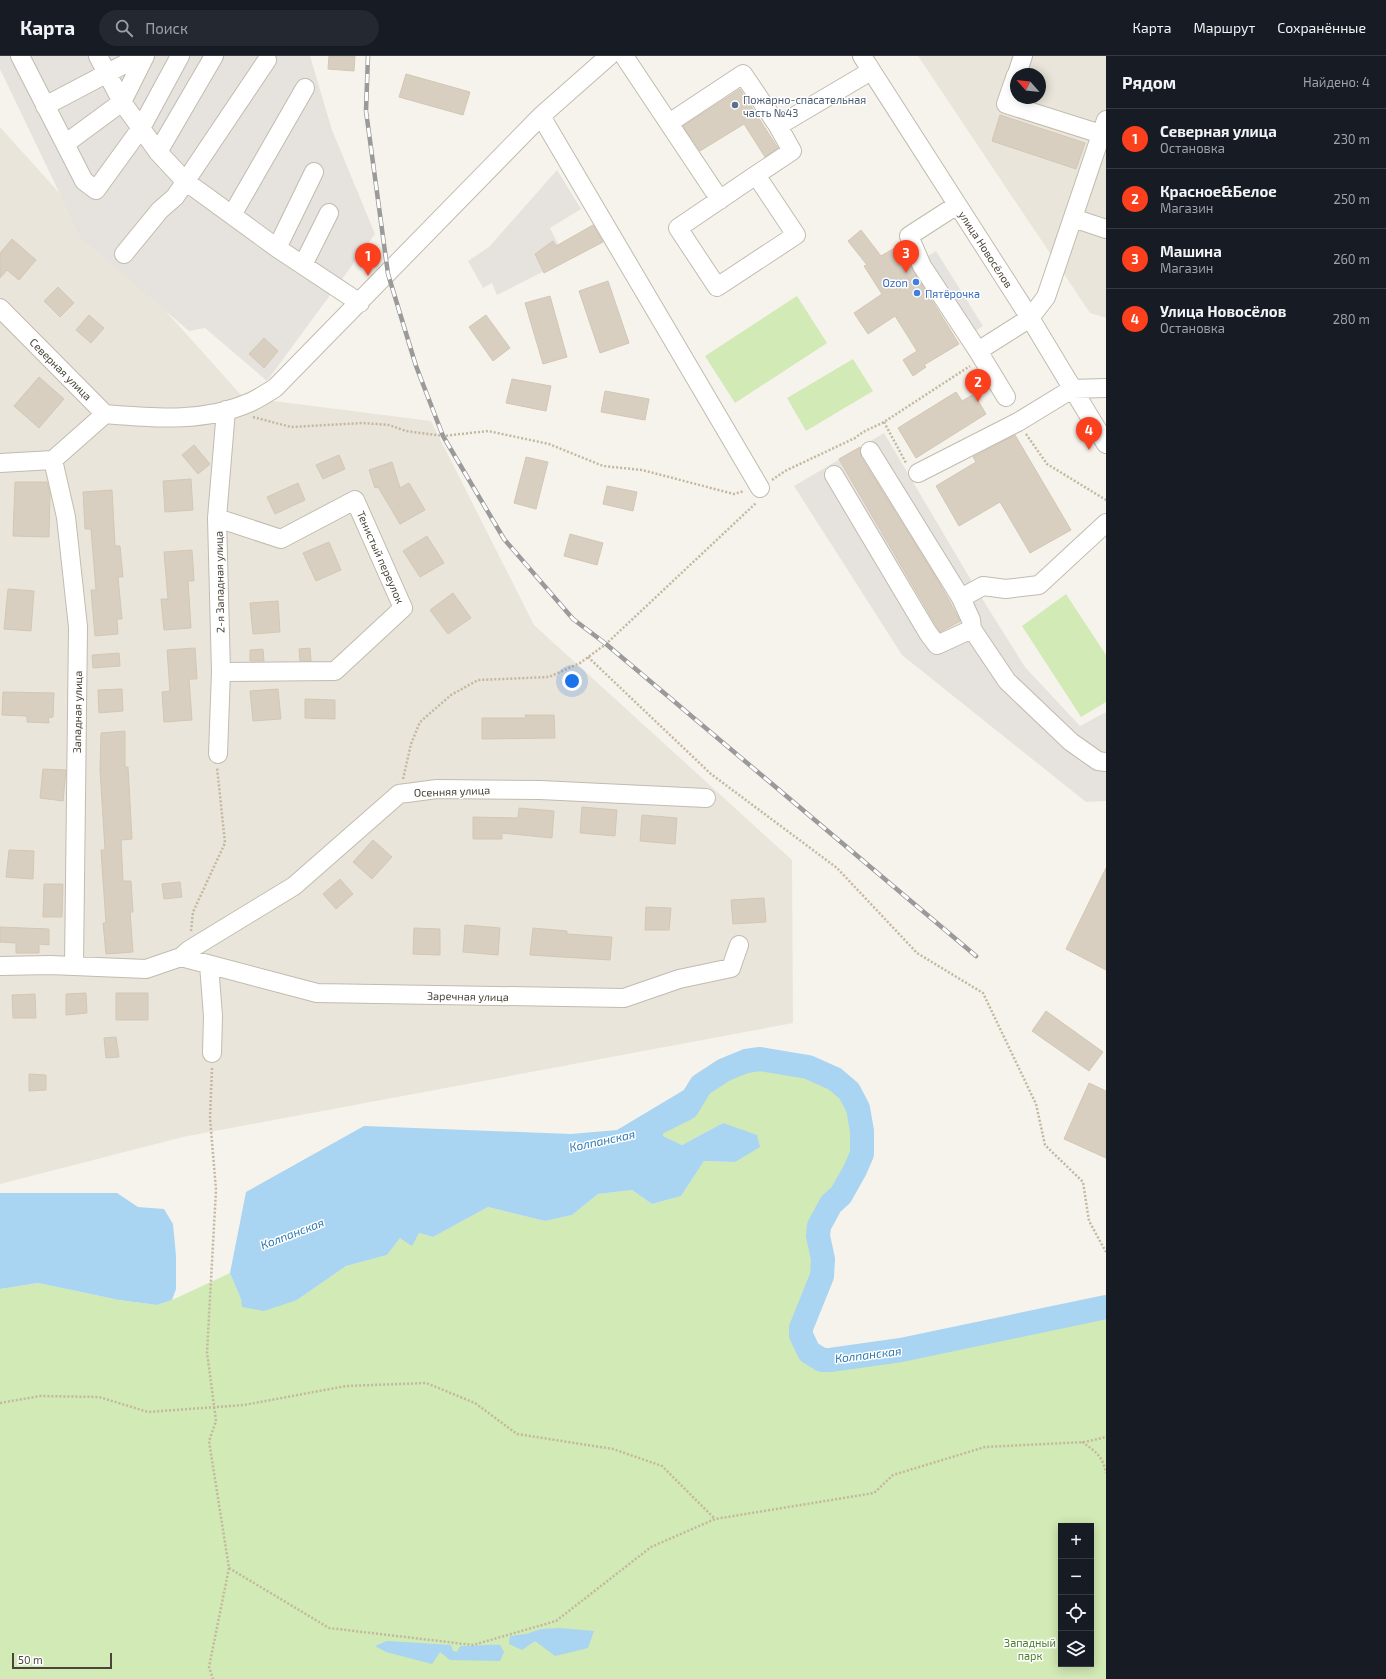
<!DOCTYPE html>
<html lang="ru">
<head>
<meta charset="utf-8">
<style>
	:root { --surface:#171b24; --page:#242831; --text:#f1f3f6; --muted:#9ea1a6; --line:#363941; --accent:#fc3f1d }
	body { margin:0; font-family:"Exo 2",sans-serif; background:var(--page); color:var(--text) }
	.controls { position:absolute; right:12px; bottom:12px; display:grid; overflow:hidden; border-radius:0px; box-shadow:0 2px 10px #0003 }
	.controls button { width:36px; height:36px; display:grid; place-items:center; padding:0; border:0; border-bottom:1px solid var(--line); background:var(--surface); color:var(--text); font:20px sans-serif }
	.compass { position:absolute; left:1010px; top:12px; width:36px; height:36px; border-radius:50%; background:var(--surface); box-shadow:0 2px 10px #0003; rotate:297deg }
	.scale { position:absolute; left:12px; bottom:10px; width:100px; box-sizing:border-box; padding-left:4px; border:2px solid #4b4439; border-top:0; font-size:11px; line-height:14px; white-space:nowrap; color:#4b4439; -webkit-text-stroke:3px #fff; paint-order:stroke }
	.you { position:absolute; left:572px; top:625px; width:14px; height:14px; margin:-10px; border:3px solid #fff; border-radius:50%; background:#1a73e8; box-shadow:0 0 0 6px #1a73e833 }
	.badge { display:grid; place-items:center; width:26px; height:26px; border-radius:50%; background:var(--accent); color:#fff; font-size:13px; font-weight:700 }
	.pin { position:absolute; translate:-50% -33px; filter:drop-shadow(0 1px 2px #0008) }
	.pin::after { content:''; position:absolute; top:21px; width:14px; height:12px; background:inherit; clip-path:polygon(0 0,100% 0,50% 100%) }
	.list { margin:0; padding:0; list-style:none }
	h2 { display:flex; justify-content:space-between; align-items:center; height:52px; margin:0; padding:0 16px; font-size:17px }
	h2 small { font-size:13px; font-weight:400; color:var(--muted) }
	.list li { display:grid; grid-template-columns:26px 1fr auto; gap:12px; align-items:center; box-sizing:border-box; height:60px; padding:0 16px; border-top:1px solid var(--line) }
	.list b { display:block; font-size:15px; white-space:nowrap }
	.list p { margin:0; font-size:13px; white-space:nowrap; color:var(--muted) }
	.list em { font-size:13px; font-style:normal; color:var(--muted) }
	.icon { flex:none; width:22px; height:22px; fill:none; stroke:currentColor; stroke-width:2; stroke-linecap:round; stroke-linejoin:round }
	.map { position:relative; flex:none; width:1106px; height:1623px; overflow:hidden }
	header { display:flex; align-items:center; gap:24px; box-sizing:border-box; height:56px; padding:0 20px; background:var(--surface); border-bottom:1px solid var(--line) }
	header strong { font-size:19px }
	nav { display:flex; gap:22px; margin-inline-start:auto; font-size:14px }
	.search { width:280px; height:36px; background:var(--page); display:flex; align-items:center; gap:10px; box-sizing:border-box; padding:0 14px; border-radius:22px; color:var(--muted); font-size:15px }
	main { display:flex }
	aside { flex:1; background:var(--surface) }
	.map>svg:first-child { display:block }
</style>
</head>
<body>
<header>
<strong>Карта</strong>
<div class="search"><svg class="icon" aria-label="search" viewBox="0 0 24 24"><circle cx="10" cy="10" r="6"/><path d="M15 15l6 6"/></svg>Поиск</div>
<nav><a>Карта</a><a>Маршрут</a><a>Сохранённые</a></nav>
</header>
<main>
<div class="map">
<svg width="1106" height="1623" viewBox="0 0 1106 1623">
	<rect width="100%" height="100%" fill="#f6f3ec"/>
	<path fill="#eae5da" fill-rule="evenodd" d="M918,0H1106V262L1090,257ZM1016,18H1040V42H1016Z
		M0,71L243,341L431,365L534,569L792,804L793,967L183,1081L0,1128Z"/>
	<path fill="#e6e2dd" d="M0,0H310L332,74L375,178L267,325L205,272L189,275L81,182L0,13Z
		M557,114L581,153L550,172L566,204L497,239L492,227L483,232L468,205L489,191Z
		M884,377L981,541L1025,611L1080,670L1106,656V745L1086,746L902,599L794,430Z"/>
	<path fill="#d2eab5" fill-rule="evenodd" d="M797,240L827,287L735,347L705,300Z
		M853,303L873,335L806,375L787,342Z
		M1066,538L1106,599V646L1081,661L1022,570Z
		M760,1003L808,1011L835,1023L849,1035L858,1052L862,1075V1098L855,1114L841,1139L831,1148L819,1170L818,1180L823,1203L822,1220L801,1272C800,1288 812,1304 830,1304L901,1294L1106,1251V1623H0V1233L38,1227L119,1244L157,1249L172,1244L230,1217L241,1243L243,1251L297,1244L346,1210L387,1199L400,1182L419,1177L433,1181L488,1151L545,1165L572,1159L598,1138L632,1134L652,1148L681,1140L704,1105L735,1106L723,1067L682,1089L663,1080V1071C675,1058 687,1041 701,1029C717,1015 739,1007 760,1003ZM1061,1470H1091V1608H1061Z"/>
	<path fill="#e5e3e0" d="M936,195L983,270L962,284L914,209Z"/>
	<path fill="#a9d4f2" d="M694,1028L701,1029L663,1071V1080L682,1089L723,1067L757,1079L760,1091L735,1106L704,1105L681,1140L652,1148L632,1134L598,1138L572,1159L545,1165L488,1151L433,1181L419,1177L412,1190L400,1182L387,1199L346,1210L297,1244L264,1255L242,1251L241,1243L230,1217L246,1136L364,1070L571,1078L617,1074Z
		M0,1137H117L138,1151L164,1153L173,1168L176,1200V1233L172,1244L157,1249L119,1244L38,1227L0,1233Z
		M559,1572L594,1575L588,1592L555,1600L535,1585L522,1594L509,1588L510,1580L526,1578L541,1573Z
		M387,1585L451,1589L453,1595L457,1596L460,1590C474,1590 487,1588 500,1589L504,1596L500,1605L450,1604L440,1596L432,1608L386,1596L375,1590Z"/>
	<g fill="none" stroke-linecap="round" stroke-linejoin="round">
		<path stroke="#a9d4f2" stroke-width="24" d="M647,1072L687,1052L701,1029L724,1014L746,1005L760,1003L808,1011L835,1023L849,1035L858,1052L862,1075V1098L855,1114L841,1139L831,1148L819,1170L818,1180L823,1203L822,1220L801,1272V1279L809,1296L822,1304H830L901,1294L1106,1251"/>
	</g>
	<path fill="#d8cfc1" stroke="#d3c7b4" d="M329,0H355L354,15L328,13Z
		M406,18L470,36L463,59L399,41Z
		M740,33L778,92L765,101L744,68L700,95L683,70Z
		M1000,59L1085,87L1076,113L992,85Z
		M593,169L603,186L544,217L535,198L553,185L556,190Z
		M861,174L881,200L898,190L959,288L924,309L926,311L913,320L903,304L917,295L895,260L868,278L854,257L882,238L864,210L867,209L848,185Z
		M12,183L36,204L19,224L7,214L0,222V197Z
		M608,225L629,287L600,297L579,235Z
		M58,231L74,247L60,261L44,245Z
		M550,240L567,301L543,308L525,247Z
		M89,259L104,272L91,287L76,274Z
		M486,259L510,292L493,305L469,271Z
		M264,282L278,295L264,312L249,298Z
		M39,321L64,343L39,372L14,350Z
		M512,323L551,330L546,355L506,347Z
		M605,335L649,343L645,364L601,356Z
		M956,336L962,345L974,338L986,358L916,402L898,372Z
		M1015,379L1071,474L1030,497L1000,446L959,470L936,430L976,406L973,401Z
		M194,389L210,408L198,418L182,399Z
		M860,391L861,401L937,523L960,565L940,576L839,403Z
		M339,399L345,413L323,423L316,409Z
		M526,401L548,406L536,453L514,447Z
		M392,406L400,432L409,427L425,454L400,468L378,431L375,432L369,414Z
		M191,423L193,454L165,456L163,425Z
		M15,426H47L50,439L49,481L13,480Z
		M298,427L305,444L275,458L267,441Z
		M607,430L637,436L633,455L603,448Z
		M112,434L115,490H120L123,521H118L122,563H117L118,578L95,580L91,534H96L91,473H85L83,436Z
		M570,478L603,487L597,509L564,500Z
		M427,480L444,507L420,521L403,495Z
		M329,486L341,514L316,525L303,497Z
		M192,494L194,525H188L191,572L164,574L161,543H168L164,496Z
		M8,533L34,535L31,575L4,573Z
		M453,537L471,562L448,578L430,554Z
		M278,545L280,576L253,578L250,547Z
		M195,592L197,623H189L192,664L164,666L162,636L170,635L167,594Z
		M310,592L311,605H300L299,593Z
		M263,593L264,605H250V594Z
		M119,597L120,610L93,612L92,599Z
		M122,633L123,655L99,657L98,634Z
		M278,633L281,663L253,665L250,635Z
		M3,636L54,637L53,661L48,662L49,667L27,666V660L2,659Z
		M305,643L335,644V663L305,662Z
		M525,659H554L555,682L482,683V662H526Z
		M125,675V711H128L132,783L121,784L123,825H131L133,856H130L133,896L106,898L103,867H106L101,794H105L100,713L101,677Z
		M43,713L66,714L63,745L40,742Z
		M582,751L617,754L615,780L580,777Z
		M519,752L554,755L552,782L502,777V783H473V761L518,762Z
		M642,759L677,762L675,788L640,785Z
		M373,784L392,801L372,823L353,806Z
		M9,794L34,795L33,823L6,821Z
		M1106,812V914L1066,893Z
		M340,823L353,838L336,853L323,838Z
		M180,826L182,841L164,843L162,828Z
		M44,828H63L62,861H43Z
		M764,842L766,866L733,868L731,844Z
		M646,851L671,852L669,874H645Z
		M465,869L500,872L498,899L463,896Z
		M0,871L49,873V889L39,888V897H16V887L0,886Z
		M414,872L440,873V899L413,898Z
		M533,872L567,875V878L612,881L610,904L530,899Z
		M86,937L87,957L66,959V938Z
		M116,937H148V964H116Z
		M35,938L36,962H13L12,939Z
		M1046,955L1103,996L1089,1015L1032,975Z
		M116,981L119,1001L106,1002L104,982Z
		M29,1018L46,1019V1034L29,1035Z
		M1089,1027L1106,1035V1102L1064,1083Z"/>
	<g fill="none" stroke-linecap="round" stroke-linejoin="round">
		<g stroke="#c2bbae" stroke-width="20">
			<path id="minor" d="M20,0L84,125L96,134L141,72L180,0
				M98,0L122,46L158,96L185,125L277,192L360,247
				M624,0L720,144
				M862,0L1030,262L1106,388
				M1017,18L1023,0
				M1016,19L1006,48L1101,78
				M45,50L140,0
				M541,60L760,432
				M669,67L743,18L778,70
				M65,88L122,46L145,0
				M158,96L214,0
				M756,119L796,179L717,231L678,172Z
				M756,119L792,95L778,70L871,15
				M957,149L909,180L922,210L978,295L1030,262L1046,241L1106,64
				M232,159L305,32
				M1073,162L1106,173
				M277,192L314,116
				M124,198L160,154L175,141L267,4
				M303,209L329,157
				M0,252L105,358C154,362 204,367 251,346C259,342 267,337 275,332L541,60L609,0
				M978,295L1006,341
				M870,395L961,542L983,530L1006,533L1039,529L1106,467
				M53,404L66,461L78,571L74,910
				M0,407L53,404L105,358
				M918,417L1018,366L1072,333L1106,332
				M834,419L928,577L937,589L972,573
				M217,462L281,483L355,444L403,552L335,615L221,616
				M961,542L971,564L972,573L1007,625L1071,686L1098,705L1106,706
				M218,698L221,616L217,462L226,354
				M181,901L317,937L624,942L679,923L731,912L739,889
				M209,909L213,960L212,997
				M0,910L50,909L146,913L181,901L189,894L294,830L399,738L437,733L540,734L706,742"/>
		</g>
		<path stroke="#c4b79f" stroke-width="2.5" stroke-dasharray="2 2" stroke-linecap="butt" d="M253,361L291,371L363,367L389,369L406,375L443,380L488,375L549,388L603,410L642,414L734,438L744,435
			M884,366L906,407
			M1026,378L1047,408L1106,444
			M772,424L785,415L855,382L863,376L884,366L970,310
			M588,601L711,718L837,812L917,897L983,937L1036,1048L1045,1089L1083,1126L1089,1165L1106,1196
			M403,723L411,688L420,666L451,639L478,624L549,621L580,607L606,588L756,447
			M191,875L193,856L225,787L217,711
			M212,1012L210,1062L216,1134L207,1296L216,1365L209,1385L229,1512L209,1611L213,1623
			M0,1347L40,1340L99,1341L148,1356L244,1349L346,1330L426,1327L475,1347L517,1378L613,1393L662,1410L715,1463
			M1082,1386C1095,1395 1103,1400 1106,1417
			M229,1512L329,1572L473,1589L556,1565L651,1491L715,1463L874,1437L893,1419L985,1391L1085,1386L1106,1381"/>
		<use href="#minor" stroke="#fff" stroke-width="18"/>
		<g stroke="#9a9a9a" stroke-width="4.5">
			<path id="rail" d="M368,0L366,55L388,218L416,310L443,380L504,483L573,563L606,588L976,900"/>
		</g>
		<use href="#rail" stroke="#fff" stroke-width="3" stroke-dasharray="9" stroke-linecap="butt"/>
	</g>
	<circle fill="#5c6f8a" stroke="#fff" stroke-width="1.5" cx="735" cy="49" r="4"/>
	<g fill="#3f7fe0" stroke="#fff" stroke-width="1.5">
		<circle cx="916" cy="226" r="4"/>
		<circle cx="917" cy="237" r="4"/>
	</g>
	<g text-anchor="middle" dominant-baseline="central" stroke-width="3" stroke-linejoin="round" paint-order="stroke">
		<g font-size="11" fill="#4e5e75" stroke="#fff" text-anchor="start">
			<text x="743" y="43">Пожарно-спасательная<tspan x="743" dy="13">часть №43</tspan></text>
		</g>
		<g font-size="11" fill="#4b4439" stroke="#fff">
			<text transform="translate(986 193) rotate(57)">улица Новосёлов</text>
			<text transform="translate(61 313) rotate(45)">Северная улица</text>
			<text transform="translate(381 501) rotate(66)">Тенистый переулок</text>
			<text transform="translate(219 526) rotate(-91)">2-я Западная улица</text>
			<text transform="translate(77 656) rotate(-89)">Западная улица</text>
			<text transform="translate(452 735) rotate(-2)">Осенняя улица</text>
			<text transform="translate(468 940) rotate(1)">Заречная улица</text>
		</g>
		<g font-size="11" fill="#366cbe" stroke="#fff" text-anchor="end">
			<text x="908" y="226">Ozon</text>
			<text x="925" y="237" text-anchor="start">Пятёрочка</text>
		</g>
		<g font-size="11" fill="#4a7f2a" stroke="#fff">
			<text x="1030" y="1586">Западный<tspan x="1030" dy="13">парк</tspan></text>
		</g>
		<g font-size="12" font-style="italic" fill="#2e7ab2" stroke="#fff">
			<text transform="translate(602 1084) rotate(-12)">Колпанская</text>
			<text transform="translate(292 1177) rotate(-21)">Колпанская</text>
			<text transform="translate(868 1298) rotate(-7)">Колпанская</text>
		</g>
	</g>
</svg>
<div class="controls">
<button>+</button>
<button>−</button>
<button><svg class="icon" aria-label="locate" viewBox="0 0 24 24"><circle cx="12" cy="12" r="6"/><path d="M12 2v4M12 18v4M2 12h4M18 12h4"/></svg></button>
<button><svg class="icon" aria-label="layers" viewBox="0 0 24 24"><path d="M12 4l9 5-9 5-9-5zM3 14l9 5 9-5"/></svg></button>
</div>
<svg class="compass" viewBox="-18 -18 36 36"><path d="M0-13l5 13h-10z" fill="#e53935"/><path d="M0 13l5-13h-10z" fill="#9ea1a6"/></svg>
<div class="scale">50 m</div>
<div class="you"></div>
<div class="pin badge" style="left:368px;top:220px">1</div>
<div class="pin badge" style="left:978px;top:346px">2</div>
<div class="pin badge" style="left:906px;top:217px">3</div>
<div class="pin badge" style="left:1089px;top:394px">4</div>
</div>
<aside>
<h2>Рядом<small>Найдено: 4</small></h2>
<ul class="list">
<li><span class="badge">1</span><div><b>Северная улица</b><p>Остановка</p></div><em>230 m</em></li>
<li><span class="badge">2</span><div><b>Красное&amp;Белое</b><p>Магазин</p></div><em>250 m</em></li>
<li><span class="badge">3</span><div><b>Машина</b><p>Магазин</p></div><em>260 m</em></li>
<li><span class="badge">4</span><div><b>Улица Новосёлов</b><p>Остановка</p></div><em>280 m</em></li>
</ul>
</aside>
</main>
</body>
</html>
